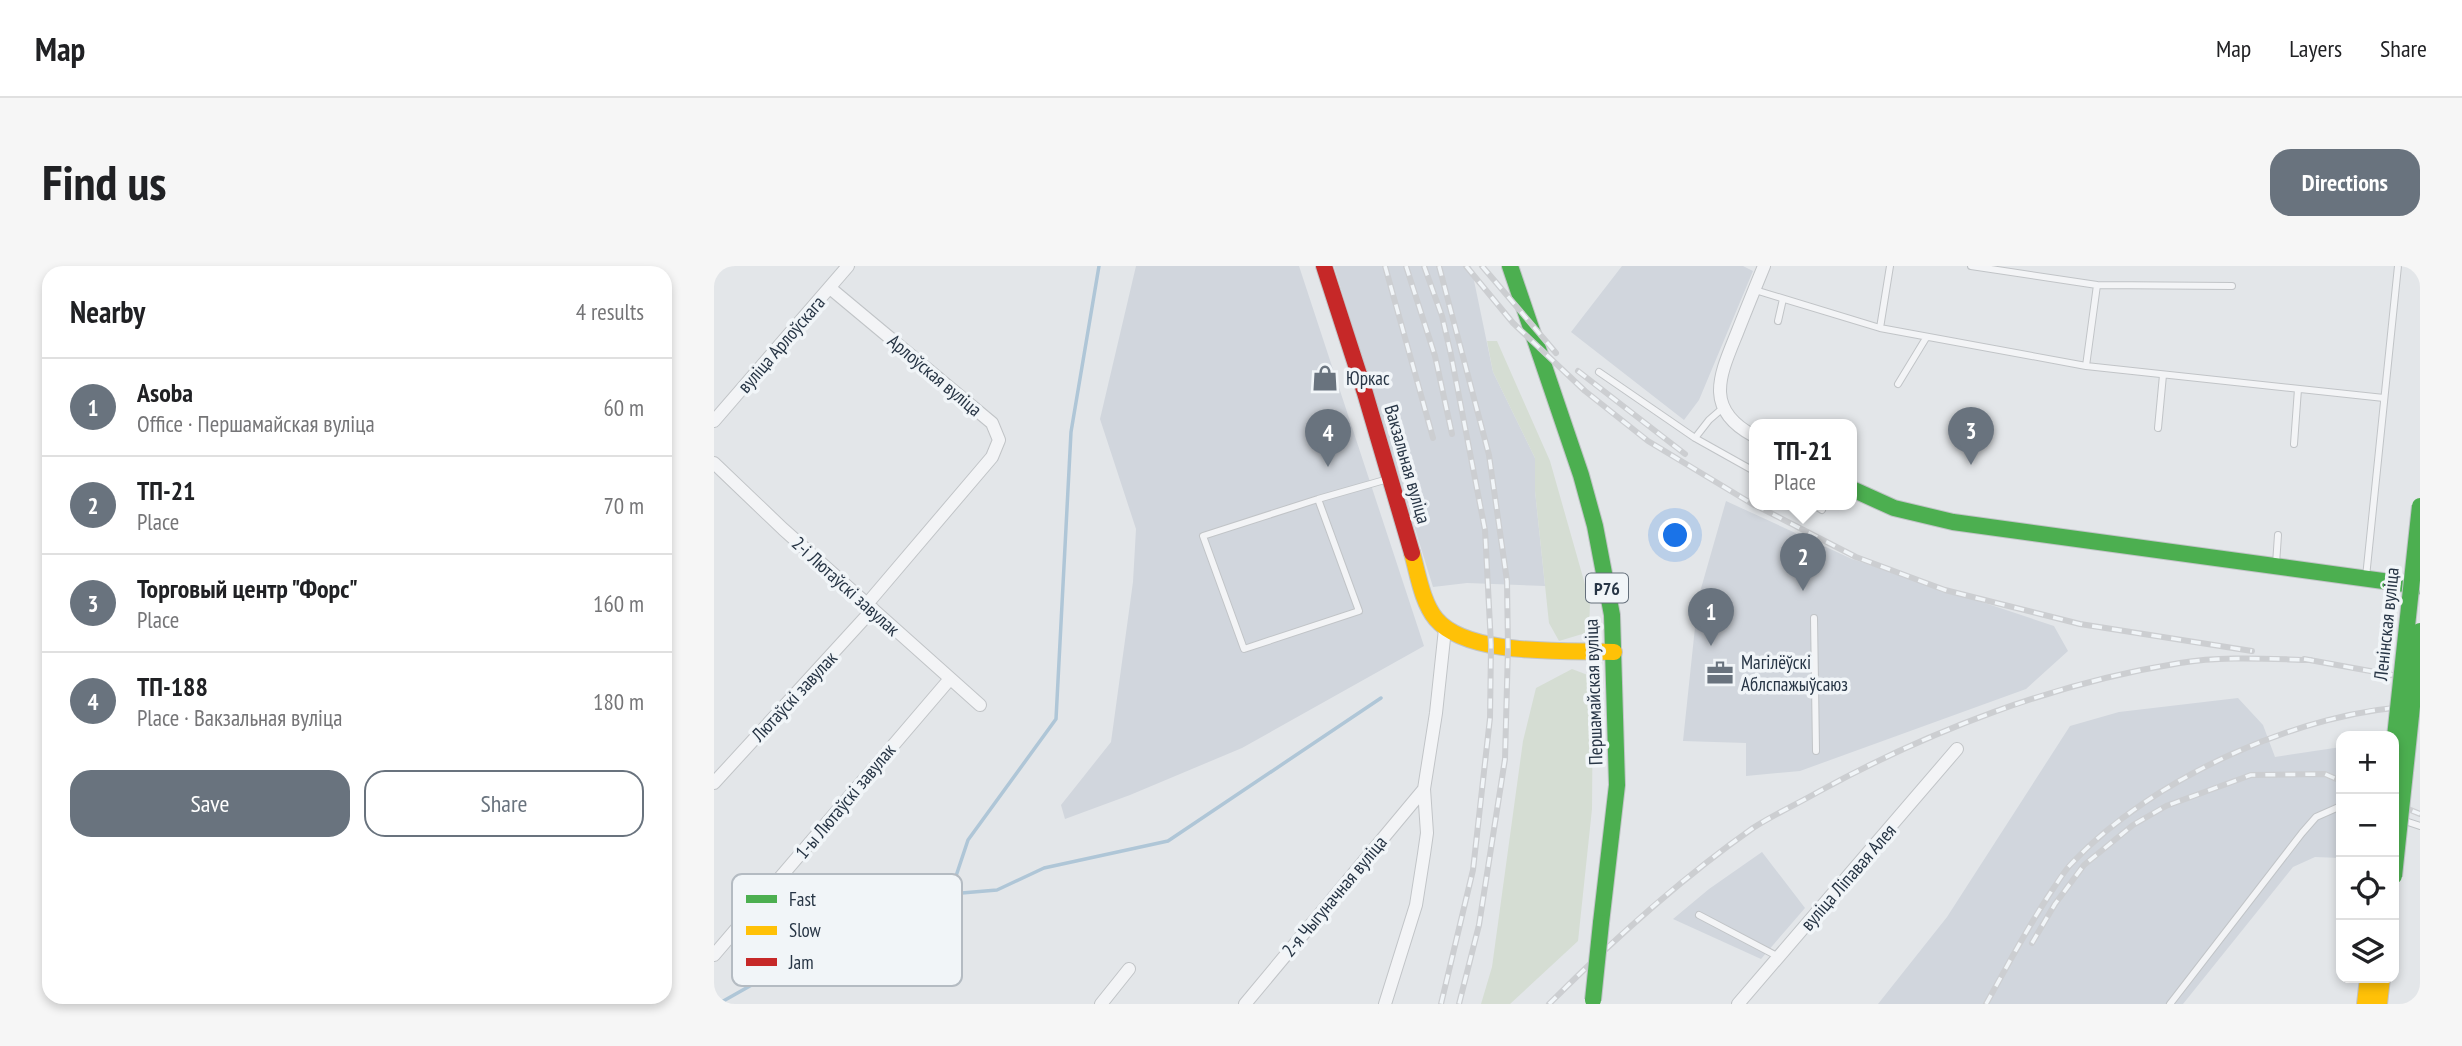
<!DOCTYPE html>
<html lang="en">
<head>
<meta charset="utf-8">
<style>
	:root { --surface:#fff; --page:#f6f6f6; --text:#202124; --muted:#757577; --line:#e0e0e0; --accent:#69737e }
	body { margin:0; font-family:"PT Sans Narrow",sans-serif; background:var(--page); color:var(--text) }
	.controls { position:absolute; right:21px; bottom:21px; display:grid; overflow:hidden; border-radius:14px; box-shadow:0 4px 10px #0003 }
	.controls button { width:63px; height:63px; display:grid; place-items:center; padding:0; border:0; border-bottom:2px solid var(--line); background:var(--surface); color:var(--text); font:35px sans-serif }
	.you { position:absolute; left:962px; top:270px; width:24px; height:24px; margin:-18px; border:5px solid #fff; border-radius:50%; background:#1a73e8; box-shadow:0 0 0 10px #1a73e833 }
	.badge { display:grid; place-items:center; width:46px; height:46px; border-radius:50%; background:var(--accent); color:#fff; font-size:23px; font-weight:700 }
	.pin { position:absolute; translate:-50% -58px; filter:drop-shadow(0 2px 4px #0008) }
	.pin::after { content:''; position:absolute; top:37px; width:24px; height:21px; background:inherit; clip-path:polygon(0 0,100% 0,50% 100%) }
	.popup { position:absolute; left:1035px; top:153px; width:108px; height:91px; box-sizing:border-box; display:grid; place-content:center; border-radius:14px; background:var(--surface); filter:drop-shadow(0 2px 5px #0005); font-size:23px; white-space:nowrap; color:var(--muted) }
	.popup b { font-size:26px; color:var(--text) }
	.popup::after { content:''; position:absolute; left:50%; top:100%; margin-left:-14px; border:14px solid transparent; border-top-color:var(--surface) }
	.list { margin:0; padding:0; list-style:none }
	h2 { display:flex; justify-content:space-between; align-items:center; height:91px; margin:0; padding:0 28px; font-size:30px }
	h2 small { font-size:23px; font-weight:400; color:var(--muted) }
	.list li { display:grid; grid-template-columns:46px 1fr auto; gap:21px; align-items:center; box-sizing:border-box; height:98px; padding:0 28px; border-top:2px solid var(--line) }
	.list b { display:block; font-size:26px; white-space:nowrap }
	.list p { margin:0; font-size:23px; white-space:nowrap; color:var(--muted) }
	.list em { font-size:23px; font-style:normal; color:var(--muted) }
	.actions { display:flex; gap:14px; padding:21px 28px }
	.actions a { flex:1; padding:16px 0; border:2px solid var(--accent); border-radius:21px; text-align:center; font-size:24px; color:var(--accent) }
	.actions .main { background:var(--accent); color:#fff }
	.icon { flex:none; width:38px; height:38px; fill:none; stroke:currentColor; stroke-width:2; stroke-linecap:round; stroke-linejoin:round }
	.map { position:relative; flex:none; width:1706px; height:738px; overflow:hidden; border-radius:21px }
	header { display:flex; align-items:center; gap:42px; box-sizing:border-box; height:98px; padding:0 35px; background:var(--surface); border-bottom:2px solid var(--line) }
	header strong { font-size:33px }
	nav { display:flex; gap:38px; margin-inline-start:auto; font-size:24px }
	.intro { display:flex; align-items:center; justify-content:space-between; box-sizing:border-box; height:168px; padding:0 42px }
	h1 { margin:0; font-size:49px }
	.button { padding:18px 32px; border-radius:21px; background:var(--accent); color:#fff; font-size:24px; font-weight:700 }
	main { display:flex; gap:42px; padding:0 42px }
	aside { flex:1; background:var(--surface); border-radius:21px; box-shadow:0 4px 10px #0003 }
	.map>svg:first-child { display:block }
</style>
</head>
<body>
<header>
<strong>Map</strong>
<nav><a>Map</a><a>Layers</a><a>Share</a></nav>
</header>
<div class="intro"><h1>Find us</h1><a class="button">Directions</a></div>
<main>
<aside>
<h2>Nearby<small>4 results</small></h2>
<ul class="list">
<li><span class="badge">1</span><div><b>Asoba</b><p>Office · Першамайская вуліца</p></div><em>60 m</em></li>
<li><span class="badge">2</span><div><b>ТП-21</b><p>Place</p></div><em>70 m</em></li>
<li><span class="badge">3</span><div><b>Торговый центр &quot;Форс&quot;</b><p>Place</p></div><em>160 m</em></li>
<li><span class="badge">4</span><div><b>ТП-188</b><p>Place · Вакзальная вуліца</p></div><em>180 m</em></li>
</ul>
<div class="actions"><a class="main">Save</a><a>Share</a></div>
</aside>
<div class="map">
<svg width="1706" height="738" viewBox="0 0 1706 738">
	<rect width="100%" height="100%" fill="#e3e6e9"/>
	<path fill="#d1d6dd" d="M422,0H585L710,380L528,482L416,529L351,553L347,539L397,476L419,316L422,263L386,153Z
		M620,0H757L779,106L821,192V225L831,320L753,317L719,321Z
		M908,0H1029L1039,5L985,134L970,154L857,66Z
		M1012,235L1138,293L1340,360L1354,385L1312,423L1086,505L1032,510V477L969,475L984,333Z
		M1524,432L1549,459L1561,491L1627,481V592L1601,591L1579,601L1469,738H1164L1233,651L1356,460L1405,446Z
		M1048,586L1091,642L1047,693L959,653L995,623Z"/>
	<path fill="#d5ddd3" d="M773,75H783L836,195L876,336L875,366L845,375L835,357L821,225V192L779,106Z
		M858,403L879,411L878,543L864,675L796,738H767L778,701L809,475L822,422Z"/>
	<g fill="none" stroke-linecap="round" stroke-linejoin="round">
		<path stroke="#afc6d7" stroke-width="3.5" d="M236,628L283,624L330,602L454,575L667,432
			M4,738L145,658L236,628L254,574L342,453L357,166L385,0"/>
		<g stroke="#c1c4c7" stroke-width="8">
			<path id="lane" d="M1383,19L1518,20
				M1041,24L1166,62L1372,100L1383,19L1257,0
				M1064,55L1069,33
				M1166,62L1176,0
				M1372,100L1670,132
				M885,106L981,172L1040,205
				M1184,118L1212,72
				M1444,162L1449,109
				M981,172L995,154L1010,141
				M1580,178L1584,123
				M604,233L489,270L530,383L645,345L604,233L674,213
				M1100,239L1108,244
				M1562,298L1564,269
				M1652,311L1684,0
				M1100,352L1102,485
				M1688,554L1706,560
				M985,649L1065,691
				M1456,738L1588,567L1602,551L1627,540"/>
		</g>
		<g stroke="#c1c4c7" stroke-width="14">
			<path id="street" d="M116,22L278,157L285,174L278,191L153,338
				M0,155L134,0
				M1040,170C989,143 1006,109 1023,67C1032,44 1041,22 1050,0
				M0,197L69,263L266,439
				M0,517L159,343
				M0,689L235,414
				M387,738L415,703
				M531,738L710,523
				M671,738L702,639L710,588L713,567L710,523L722,447L731,363
				M1024,738L1243,483"/>
		</g>
		<g stroke="#c1c4c7" stroke-width="18">
			<path id="fast" d="M796,0L867,209L881,260L898,349L903,519L887,657
				M1138,223L1180,242L1239,256L1706,320"/>
		</g>
		<g stroke="#c1c4c7" stroke-width="18">
			<path id="slow" d="M698,287C704,308 708,336 722,353C754,391 853,384 900,386
				M1651,738L1654,712
				M1665,738L1668,712"/>
		</g>
		<g stroke="#c1c4c7" stroke-width="18">
			<path id="jam" d="M610,0L651,127L698,287"/>
		</g>
		<use href="#lane" stroke="#f3f4f6" stroke-width="6"/>
		<use href="#street" stroke="#f3f4f6" stroke-width="12"/>
		<use href="#fast" stroke="#4caf50" stroke-width="16"/>
		<use href="#slow" stroke="#ffc107" stroke-width="16"/>
		<use href="#jam" stroke="#c62828" stroke-width="16"/>
		<g stroke="#ccced1" stroke-width="6">
			<path id="rail" d="M671,0L719,172
				M692,0L721,90L738,168
				M710,0L728,50L737,89L771,264L777,379L776,452L759,604L727,738
				M725,0L775,189L793,315L794,382L791,493L765,659L745,738
				M752,0L799,57L871,125L934,175L1040,239
				M768,0L842,87
				M864,105L971,188
				M1041,239L1142,291L1231,324L1366,358L1538,385
				M1590,393L1706,414
				M1680,537L1706,548
				M1318,677L1341,638L1370,599L1419,559L1452,540L1537,509L1611,508L1627,515
				M835,738C899,674 965,614 1039,562C1059,549 1083,538 1104,526C1215,465 1340,417 1466,397C1509,390 1553,393 1597,394
				M1272,738C1294,699 1314,660 1339,623C1345,614 1351,604 1358,597C1439,511 1589,444 1706,440"/>
		</g>
		<use href="#rail" stroke="#f1f5f8" stroke-width="3.5" stroke-dasharray="10" stroke-linecap="butt"/>
		<g stroke="#bfc3c7" stroke-width="18" stroke-linecap="butt">
			<path id="fast-bridge" d="M1680,480L1706,240
				M1680,610L1706,365
				M879,734L887,657"/>
		</g>
		<use href="#fast-bridge" stroke="#4caf50" stroke-width="16"/>
	</g>
	<defs>
		<g id="shop-bare" transform="scale(2.1)"><path d="M-5-2.5h2.3a2.7 3.5 0 0 1 5.4 0H5L5.5 6h-11ZM-1.5-2.5h3a1.5 2.3 0 0 0-3 0Z" fill="#69737e" stroke="#f1f5f8" stroke-width="2.5" paint-order="stroke"/></g>
		<g id="office-bare" transform="scale(2.1)"><path d="M-6-3h4V-5.5h4V-3h4V5H-6ZM-1-4.5V-3h2v-1.5ZM-6 0V1H6V0Z" fill="#69737e" stroke="#f1f5f8" stroke-width="2.5" paint-order="stroke"/></g>
	</defs>
	<g fill-rule="evenodd">
		<use href="#shop-bare" x="611" y="112"/>
		<use href="#office-bare" x="1006" y="407"/>
	</g>
	<g text-anchor="middle" dominant-baseline="central" stroke-width="7" stroke-linejoin="round" paint-order="stroke">
		<rect fill="#f1f5f8" stroke="#646f7b" stroke-width="2" x="872" y="307.5" width="42" height="29" rx="5"/>
		<g font-size="18" font-weight="bold" fill="#273545">
			<text x="893" y="322">Р76</text>
		</g>
		<g font-size="19" fill="#273545" stroke="#f1f5f8">
			<text transform="translate(67 78) rotate(-49)">вуліца Арлоўскага</text>
			<text transform="translate(221 109) rotate(40)">Арлоўская вуліца</text>
			<text transform="translate(694 198) rotate(74)">Вакзальная вуліца</text>
			<text transform="translate(132 320) rotate(42)">2-і Лютаўскі завулак</text>
			<text transform="translate(1672 358) rotate(-84)">Ленінская вуліца</text>
			<text transform="translate(879 426) rotate(-92)">Першамайская вуліца</text>
			<text transform="translate(80 430) rotate(-47)">Лютаўскі завулак</text>
			<text transform="translate(131 535) rotate(-50)">1-ы Лютаўскі завулак</text>
			<text transform="translate(1134 611) rotate(-49)">вуліца Ліпавая Алея</text>
			<text transform="translate(620 630) rotate(-50)">2-я Чыгуначная вуліца</text>
		</g>
		<g font-size="19" fill="#273545" stroke="#f1f5f8" text-anchor="start">
			<text x="632" y="112">Юркас</text>
			<text x="1027" y="396">Магілёўскі<tspan x="1027" dy="22">Аблспажыўсаюз</tspan></text>
		</g>
	</g>
	<rect x="18" y="608" width="230" height="112" rx="10" fill="#f1f5f8" stroke="#b4bbc2" stroke-width="2"/>
	<rect x="32" y="629" width="31" height="8" fill="#4caf50"/>
	<rect x="32" y="660" width="31" height="9" fill="#ffc107"/>
	<rect x="32" y="692" width="31" height="8" fill="#c62828"/>
	<g font-size="19" fill="#273545">
		<text x="75" y="640">Fast</text>
		<text x="75" y="671">Slow</text>
		<text x="75" y="703">Jam</text>
	</g>
</svg>
<div class="controls">
<button>+</button>
<button>−</button>
<button><svg class="icon" aria-label="locate" viewBox="0 0 24 24"><circle cx="12" cy="12" r="6"/><path d="M12 2v4M12 18v4M2 12h4M18 12h4"/></svg></button>
<button><svg class="icon" aria-label="layers" viewBox="0 0 24 24"><path d="M12 4l9 5-9 5-9-5zM3 14l9 5 9-5"/></svg></button>
</div>
<div class="you"></div>
<div class="pin badge" style="left:997px;top:380px">1</div>
<div class="pin badge" style="left:1089px;top:325px">2</div>
<div class="popup"><b>ТП-21</b>Place</div>
<div class="pin badge" style="left:1257px;top:199px">3</div>
<div class="pin badge" style="left:614px;top:201px">4</div>
</div>
</main>
</body>
</html>
